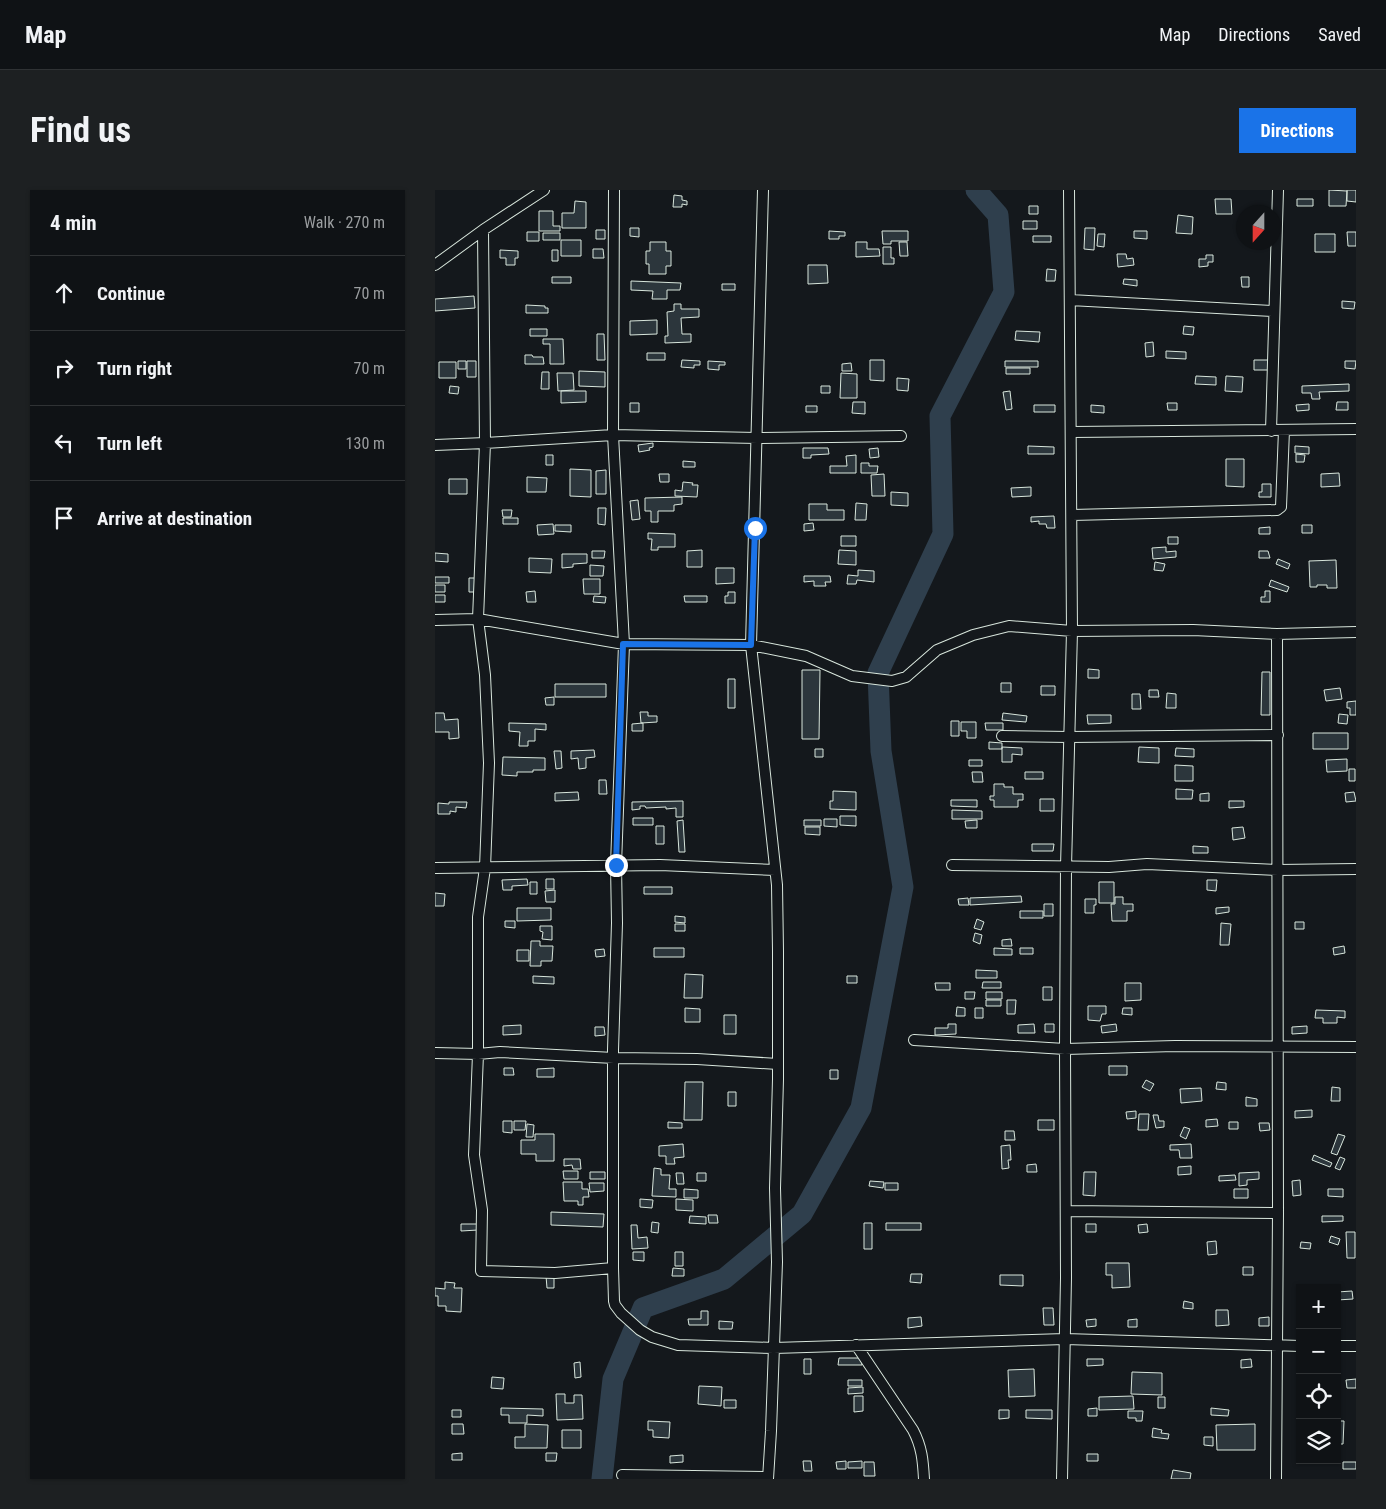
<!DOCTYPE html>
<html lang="en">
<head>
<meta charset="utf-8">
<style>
	:root { --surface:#0f1215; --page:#1d2022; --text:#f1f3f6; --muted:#9b9ea0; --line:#2f3234; --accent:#1a73e8 }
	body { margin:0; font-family:"Roboto Condensed",sans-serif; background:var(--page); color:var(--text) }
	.controls { position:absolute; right:15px; bottom:15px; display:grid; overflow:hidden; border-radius:0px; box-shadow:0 1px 4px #0004 }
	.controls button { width:45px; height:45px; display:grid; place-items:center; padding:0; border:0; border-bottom:1px solid var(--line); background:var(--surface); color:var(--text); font:25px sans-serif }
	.compass { position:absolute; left:801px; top:15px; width:45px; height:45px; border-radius:50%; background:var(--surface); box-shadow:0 1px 4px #0004; rotate:201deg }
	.stop { position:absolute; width:15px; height:15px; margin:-11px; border:4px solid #1a73e8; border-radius:50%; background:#fff }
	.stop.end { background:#1a73e8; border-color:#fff; box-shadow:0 1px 5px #0008 }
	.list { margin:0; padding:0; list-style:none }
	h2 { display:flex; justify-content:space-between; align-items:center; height:65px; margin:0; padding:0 20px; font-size:21px }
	h2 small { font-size:16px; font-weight:400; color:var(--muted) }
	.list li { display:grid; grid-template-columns:32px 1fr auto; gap:15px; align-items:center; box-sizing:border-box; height:75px; padding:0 20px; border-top:1px solid var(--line) }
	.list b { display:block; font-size:19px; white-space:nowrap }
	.list em { font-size:16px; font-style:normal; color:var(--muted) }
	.icon { flex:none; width:28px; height:28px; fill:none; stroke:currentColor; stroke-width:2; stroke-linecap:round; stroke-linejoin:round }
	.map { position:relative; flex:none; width:921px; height:1289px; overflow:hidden; border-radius:0px }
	header { display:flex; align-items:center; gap:30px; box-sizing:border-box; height:70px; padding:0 25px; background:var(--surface); border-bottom:1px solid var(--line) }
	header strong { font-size:24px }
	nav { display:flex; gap:28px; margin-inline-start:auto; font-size:18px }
	.intro { display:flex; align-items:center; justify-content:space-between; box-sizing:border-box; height:120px; padding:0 30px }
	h1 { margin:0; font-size:35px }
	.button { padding:12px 22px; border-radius:0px; background:var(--accent); color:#fff; font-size:18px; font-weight:700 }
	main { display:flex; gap:30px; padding:0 30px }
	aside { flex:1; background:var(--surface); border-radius:0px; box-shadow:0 1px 4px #0004 }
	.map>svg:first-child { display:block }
</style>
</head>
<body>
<header>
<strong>Map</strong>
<nav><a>Map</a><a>Directions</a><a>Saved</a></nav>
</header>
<div class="intro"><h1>Find us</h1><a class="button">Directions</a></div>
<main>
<aside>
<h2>4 min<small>Walk · 270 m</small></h2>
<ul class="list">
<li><svg class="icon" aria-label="ahead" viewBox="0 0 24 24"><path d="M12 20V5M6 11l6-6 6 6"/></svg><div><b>Continue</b></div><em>70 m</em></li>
<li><svg class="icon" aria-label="right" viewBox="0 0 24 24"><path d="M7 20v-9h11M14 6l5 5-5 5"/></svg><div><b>Turn right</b></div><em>70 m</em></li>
<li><svg class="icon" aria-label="left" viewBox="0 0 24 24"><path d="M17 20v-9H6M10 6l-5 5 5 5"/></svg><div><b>Turn left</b></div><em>130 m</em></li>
<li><svg class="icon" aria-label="arrive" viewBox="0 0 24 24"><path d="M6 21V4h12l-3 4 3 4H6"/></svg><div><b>Arrive at destination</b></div></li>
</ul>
</aside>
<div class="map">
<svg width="921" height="1289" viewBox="0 0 921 1289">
	<rect width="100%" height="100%" fill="#14181c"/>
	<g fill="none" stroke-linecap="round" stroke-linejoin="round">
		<path stroke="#2f3f4d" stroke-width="21" d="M167,1289L178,1189L208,1118L289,1089L367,1024L426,918L468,697L446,561L443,483L508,344L505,226L569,102L563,25L541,0"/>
	</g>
	<path fill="#2c363c" stroke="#d8e6dc" d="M894,0L912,1L911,16H894Z
		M912,0H921V12L912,11Z
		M239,5L247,6V10L252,11V15L247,14V17H238Z
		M780,9H796L797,24H781Z
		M862,9H878V16H862Z
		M140,11L151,12V38H127V23H139Z
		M594,16H603V24H594Z
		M104,21H118V36H125V41H104Z
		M743,25L758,27L757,44L741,43Z
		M588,31H602V39H588Z
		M195,38H204V47L195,46Z
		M650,38H660L659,60L649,59Z
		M161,40H170V49H161Z
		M394,41L410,42V46H404V49H394Z
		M447,41H473V51H456V54H448Z
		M699,41H712V49L699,48Z
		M92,42H104V51H92Z
		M912,42H921V56H913Z
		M108,43H125V50H108Z
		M663,44H670L669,57L662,56Z
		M880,44H900V62H880Z
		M598,46H616V52H598Z
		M126,50H146V66H126Z
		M215,52H231V61H236V76H231V84H214V74H211V61H215Z
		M421,52H432V59H444L445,66L421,67Z
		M464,52H472L473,66H465Z
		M448,57H456V68H459V74H448Z
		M158,59H168L169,68H158Z
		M65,60L83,61V68H80V75H71V68H65Z
		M117,60H123V71H117Z
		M682,64H691L692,69L698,68L699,75L683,77Z
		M771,65H778V72H773V76L764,77V69H771Z
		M373,75H392L393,93L373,94Z
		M612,79L621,80L620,91H611Z
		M117,87H136V93H117Z
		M806,87H814V97H807Z
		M689,89L702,90V96L688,94Z
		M196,91L246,93L245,100H232V109H217L218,101L196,100Z
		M287,94H300V100H287Z
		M39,106L40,118L0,121V109Z
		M907,111L920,112L919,119L907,118Z
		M239,114H246V119H264V127L246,128L247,144H256V152L230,153V146H233L232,122L239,121Z
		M91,115L110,116V118H113V123H91Z
		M222,130V144L195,145V131Z
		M749,136L759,137L758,145L748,144Z
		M95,139H112V146H95Z
		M581,141L605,142L604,152L580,150Z
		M162,144H169L170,170H162Z
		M108,149H128L129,174H115V154H108Z
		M718,152L719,166L711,167L710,153Z
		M731,161L751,162V169L731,168Z
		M212,163H230V170H212Z
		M90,165H97L98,167H108L109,174H90Z
		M247,170L265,171V175H259V178L246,177Z
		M435,170H449V191L435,190Z
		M819,170H835V180H819Z
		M23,171H31V179H23Z
		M32,171H41V187H32Z
		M273,171L290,172V175H284V180L273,179Z
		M570,171H603V177H570Z
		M910,171H921L920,179L910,178Z
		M4,172H21V188H4Z
		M416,173L417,181H407V174Z
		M571,178H595V184H571Z
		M144,181L170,182V197L144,196Z
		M107,182H114V199H106Z
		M122,183H138L139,200L123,201Z
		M406,183L422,184V208H405Z
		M761,186L781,187V195L760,194Z
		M791,186L808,187L807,202L790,201Z
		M462,188L474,189L473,201L462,200Z
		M914,194V201L884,202L885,209H877L876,203H867V196Z
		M15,196L24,197L23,204L14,203Z
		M386,196H395V203H386Z
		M126,201H151V212L126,213Z
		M575,201L577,219L571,220L568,202Z
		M418,212H430V224L417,223Z
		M902,212H913V220H901Z
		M195,213H204V222H195Z
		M732,213H742V220H733Z
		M874,214V220L862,221L861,215Z
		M599,215H620V222H599Z
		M656,215L669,216V223L656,222Z
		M371,216H382V222H371Z
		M218,253V257L214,258L215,260L204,262L203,255Z
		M593,256L619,257V264H593Z
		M860,256L874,257V264L860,263Z
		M368,258H393L394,264L376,265V268H368Z
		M443,258L444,267L435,268L434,259Z
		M861,264L870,265L869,272H861Z
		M111,265H118V275H111Z
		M421,265V283H395V276H412L411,266Z
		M791,269H809V297L791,296Z
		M248,271L260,272V277H248Z
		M426,273H434V276H443L442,283H426Z
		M135,279L156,280V307L135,306Z
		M171,280V304H161V281Z
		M904,283L905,296L886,297V284Z
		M224,284H234V292H225Z
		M449,284L450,306H437L436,285Z
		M92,287L112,288L111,302H92Z
		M14,289H32V304H14Z
		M248,292L258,293L257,295H263L262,307L240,306V300L247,301Z
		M827,294H836V307H824V302H827Z
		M596,297V306L577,307L576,298Z
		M456,302L473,303V316L456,315Z
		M247,307V314L239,315V321H223V332H216V321H210V308Z
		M203,310L205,329L197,330L195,311Z
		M421,313L432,314L431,330H420Z
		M374,314H392V320H409V330H374Z
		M163,318H171L170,335L163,334Z
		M67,320H77L76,327H68Z
		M619,326L620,338H612L611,334H604V331L596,332V327Z
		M68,328H83V334H68Z
		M378,333L379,340L369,341V334Z
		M118,334L119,344L103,345L102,335Z
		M120,335H136V342L120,341Z
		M867,335H877V343H867Z
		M835,337V344H824V338Z
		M213,343L240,344V357H223V360H216L217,349H213Z
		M406,346H421V356H406Z
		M733,347H743V354H733Z
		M731,357V362L741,361V367L718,369L717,358Z
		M267,360V377H252V361Z
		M404,360L421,361V375L403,374Z
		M157,361H170L169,368H157Z
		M824,361H833L835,368H824Z
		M0,363L13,364V372L0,371Z
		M127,364H152V373L138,374V377L127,378Z
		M94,368L117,369L116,383L94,382Z
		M843,369L855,374L853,379L841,374Z
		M901,370L902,398H892V395H882V397H875L874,371Z
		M720,372L730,374L728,381L719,380Z
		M155,375L169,376L168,386H155Z
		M281,378H299V393L281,394Z
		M423,380L439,381V392L422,390L421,394H412L413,385L423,386Z
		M369,386H395L396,392H390L391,396H379V391L369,392Z
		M0,387H14V393H0Z
		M34,388H41V402H34Z
		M148,389H165V404H149Z
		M836,390L854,397L852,402L834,396Z
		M0,395H10V402H0Z
		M100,401L101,412H92L91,402Z
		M830,401H835V412H826V407H830Z
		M293,402H300V413H290V406H293Z
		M0,405H10V412H0Z
		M159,406L171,407L170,413L158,412Z
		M249,406H272V412H250Z
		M653,479L664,480V488H653Z
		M367,480H385L384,549H367Z
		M827,482H835V525H826Z
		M293,489H300V518H293Z
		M566,493H576V502H566Z
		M120,494H171V507H120Z
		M606,496H620V505H606Z
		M905,498L907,509L891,511L889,500Z
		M714,500H723L724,507H714Z
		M732,503L741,504V518H731Z
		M697,504H705L706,519H697Z
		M119,507V515H111L110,508Z
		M921,511V525H915V518H912V512Z
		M205,522H213V526H222V532L206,533Z
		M0,523H9L10,530L23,529L24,548L14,549V542H0Z
		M568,523L592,526L591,532L567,530Z
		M904,524L913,525L912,534L903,533Z
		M652,525H676V533L653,534Z
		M516,531H524V546H516Z
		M526,532H541V548H532V541H526Z
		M74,533L111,534V540L100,539V551H93V556H84L85,542L74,541Z
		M208,533V541H197V534Z
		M550,533H568V540H551Z
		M878,543H913V559H878Z
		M554,552L567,553V559H554Z
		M567,557L587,558V565L577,564V572H567Z
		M704,557L724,558V573L703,572Z
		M741,558L759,559V567L740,566Z
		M380,559H388V567H380Z
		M159,560L160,567L151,568V578L144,579L143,568L136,569V561Z
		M119,561H126L127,578L121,579Z
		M68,567L110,568V580H98V582H82V586L67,585Z
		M912,569V581L892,582L891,570Z
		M534,570H547V576H534Z
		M740,575L758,576V591H740Z
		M914,579H920V591H914Z
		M537,582H547L548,592H538Z
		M590,582H608V589H590Z
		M164,590H171L172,604H164Z
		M559,594H569V597H578V604H588V610H583V617H559V610H555V606H559Z
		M741,599L758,600L757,609H741Z
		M398,601L421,602V620L395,619V611H398Z
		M143,602L144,610L120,611V603Z
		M919,602L921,611L911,612L910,603Z
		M774,603V611H765V604Z
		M605,609H619V621H605Z
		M516,610H542V617L516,616Z
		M248,611V627H241V618L231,619V617L211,618L210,616H205V619L197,620V612Z
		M794,611H809V617L794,618Z
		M14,612H32L31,618L21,617V622L15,621V624H3V613L14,614Z
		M517,620L547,621V629H517Z
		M405,626H421V636L405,635Z
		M198,628H218V635H198Z
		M389,629H402V637L389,636Z
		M248,630L250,662H244L242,631Z
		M369,630H386V636H369Z
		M542,630V638H531L530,631Z
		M221,636H229V654H221Z
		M370,637H385V645L370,644Z
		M808,637L810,648L798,650L797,638Z
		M597,654H619L618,661H597Z
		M758,656L773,657V663H758Z
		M92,689L93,695L77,696V700H68L67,690Z
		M111,689H119V699H111Z
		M772,690H782L781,701L772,700Z
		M95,692H102V704H95Z
		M664,692H679V713H664Z
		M209,697H237V704H209Z
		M120,700V712H111L110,701Z
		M0,703L10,704L9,716H0Z
		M586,706L587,712L535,715V708Z
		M680,707H688V714H698V721H692V731H677L676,714H680Z
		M533,708L534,715H524L523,709Z
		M650,709H661V715H659V723H650Z
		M609,714H618V726H609Z
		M794,717V722L781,724V718Z
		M82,718H116V730L82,731Z
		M585,721H608V728H585Z
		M240,726L250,727V733L240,732Z
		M542,729L549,732L546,740L539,738Z
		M70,731H80V738L70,737Z
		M860,732H869V739H860Z
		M786,733L796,734L794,755H785Z
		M240,734H250V741H240Z
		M105,736H117V750L107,749L108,742L105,741Z
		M540,743L547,745L545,754L538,751Z
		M576,749L577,756H567V750Z
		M96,751H105V756H118L117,771H106V776H95Z
		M909,756L910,763L899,765L898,758Z
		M219,758H249V767H219Z
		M559,758L577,759V765H559Z
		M585,758H598V764H585Z
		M169,759L170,766L161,767L160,760Z
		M82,760H94V771H82Z
		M541,780L562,781V788H541Z
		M250,784L268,785L267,808H249Z
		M98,786L119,787V794L98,793Z
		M412,786H422V793H412Z
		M548,792H566V798H547Z
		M500,793H515V800H501Z
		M690,793H706V810L690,811Z
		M608,797H617V810H608Z
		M530,802H540L539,809H530Z
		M551,802H567V809H551Z
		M551,810H566V816H551Z
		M572,810H581L580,824H572Z
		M653,816H671V824H667L665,831L653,830Z
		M522,817L530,818V826H521Z
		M250,818L265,819V832H250Z
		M540,818H548V828H540Z
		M688,818H697V825L687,824Z
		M881,820L910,821V828L902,827V833H888V828H880Z
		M289,825H301V844H289Z
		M513,834H521V844L500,845V838H513Z
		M599,834L600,843H583V835Z
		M610,834H619V842H610Z
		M681,834L682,841L667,843L666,836Z
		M86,835V844L68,845V836Z
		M872,836V843L857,844V837Z
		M160,837H169L170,845L160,846Z
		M674,876H692V885H674Z
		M69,878H78L79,885H69Z
		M119,878V887H102V879Z
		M395,880H403V889H395Z
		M711,890L719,894L715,901L707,897Z
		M250,892H268L267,930H249Z
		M782,892L791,893V900L781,899Z
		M897,897L905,898V911H896Z
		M766,898L767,911L746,913L745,899Z
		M293,902H301V916H293Z
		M811,907L822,909V916H811Z
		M877,920V927L860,928V921Z
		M701,921V928L692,929L691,922Z
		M704,924H714L713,940H703Z
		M718,925H723L724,931H729V937L721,938Z
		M782,929L783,936L771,937V930Z
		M603,930H619V940H603Z
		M68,931H77V943L68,942Z
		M79,931H91L90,940H79Z
		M233,932L247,933V938H233Z
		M794,932H803V939H794Z
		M824,933H834L835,940L825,941Z
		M92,934L99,935L98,947H91Z
		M749,937L755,939L751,949L745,946Z
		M570,941H579L580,950H570Z
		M100,944H119V971H101V964H86V950H100Z
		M903,944L910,946L902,965L896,963Z
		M248,954L249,967L239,968L240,974H231V966H224V956Z
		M756,954L757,968H745L744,960H735V955Z
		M575,955L576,970H573L574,978L567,979L566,956Z
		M879,965L897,973L895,977L877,970Z
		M905,967L910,969L905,980L900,978Z
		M129,969H145L146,979H138L137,975L129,976Z
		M601,974L602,982H592V975Z
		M756,976V984L743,985V977Z
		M219,978L226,979V985H235L234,999H241V1007L217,1006Z
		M128,981H143V989H129Z
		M155,982H170V989H155Z
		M649,982H661L660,1006L648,1005Z
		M824,982V989L812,990V995L804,996V983Z
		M241,983H248L249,994H242Z
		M262,983H271V991H262Z
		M800,985L801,990L784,991V986Z
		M865,990L866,1005L858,1006L857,991Z
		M435,991L449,992L448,998L434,996Z
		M128,992H147V999H153L154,1007H148V1015H143V1011H129Z
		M154,993H169V1001L155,1002Z
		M450,993H463V1000H450Z
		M249,999L263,1000V1008H249Z
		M799,999H813V1008H799Z
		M893,999H908V1007L893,1006Z
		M205,1009L218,1010L217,1018L205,1017Z
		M241,1009L258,1010V1021L241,1020Z
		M116,1022L169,1024L168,1037L116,1035Z
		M273,1025H282L283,1033H274Z
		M255,1026L271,1027V1034L254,1033Z
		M887,1026H908V1031L887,1032Z
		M217,1032L224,1033L223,1043L216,1042Z
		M429,1033H437V1059H429Z
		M451,1033H486V1040H451Z
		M26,1034H42L43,1040L26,1041Z
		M651,1034H661V1042H651Z
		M712,1034L713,1042L704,1043L703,1035Z
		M196,1035H202L203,1048L212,1047L213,1058L197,1059Z
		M911,1042H920V1068H912Z
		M896,1046L905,1049L903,1055L894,1052Z
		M781,1051L782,1064L773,1065L772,1052Z
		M866,1052L876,1053L875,1059L865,1058Z
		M198,1062H209V1071L198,1070Z
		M240,1062H248V1076H240Z
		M671,1073H694L695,1097L677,1098V1085H671Z
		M808,1077H818V1085H808Z
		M238,1078L249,1079V1086H237Z
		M476,1084H487L486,1093L475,1092Z
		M565,1085H588V1096L565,1095Z
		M111,1086H119V1098H112Z
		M10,1092L20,1093L19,1098H27L26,1122L11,1121V1116H3V1106H0V1098L10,1099Z
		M917,1101L918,1109L902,1110V1102Z
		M749,1111L758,1113V1119L748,1118Z
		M608,1118H618L619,1135H609Z
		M781,1120H793L794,1135L781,1136Z
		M266,1121H273V1135H254L253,1129H266Z
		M486,1127L487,1136L473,1138V1128Z
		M834,1127V1136H824V1128Z
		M661,1129V1136L652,1137L651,1130Z
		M702,1129V1137H693V1130Z
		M284,1131L298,1132L297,1139H284Z
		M404,1168H427V1175H403Z
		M369,1169H376V1184H369Z
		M652,1169H668V1175L652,1176Z
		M816,1169L817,1177L806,1178V1170Z
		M145,1172L146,1187L140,1188L139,1173Z
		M599,1179L600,1206L574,1207L573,1180Z
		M697,1182L727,1183V1205L696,1204Z
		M57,1187L69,1188L68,1199L56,1198Z
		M921,1189V1198H912L911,1190Z
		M413,1190H427V1196H413Z
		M264,1196L287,1197L286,1216L263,1214Z
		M428,1197V1203L413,1204V1198Z
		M121,1204H130V1213H139V1205H147L148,1229L122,1230Z
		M419,1206H428V1221L419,1222Z
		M698,1206L699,1219L664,1220V1207Z
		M723,1207H730V1218H723Z
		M289,1210H301V1218H289Z
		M66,1218L108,1219V1226L92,1225V1233H74V1225H66Z
		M662,1218V1226H653V1219Z
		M776,1218L794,1220L793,1226L776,1225Z
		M17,1220H26V1227H17Z
		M564,1220H574V1228L564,1229Z
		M591,1220H617V1229L591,1228Z
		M693,1221H708L707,1231H701V1228H693Z
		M213,1231L235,1232L234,1248L218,1247V1240H213Z
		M902,1231H909L908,1254H902Z
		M17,1234H28L29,1244H17Z
		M90,1234L113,1235L112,1258H80V1247H90Z
		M820,1234V1260H782L781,1235Z
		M718,1238L727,1240L726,1243L734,1244L733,1249L717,1247Z
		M127,1240H146V1258H127Z
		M769,1247H778V1256L769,1255Z
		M27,1263V1270H17V1264Z
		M111,1263H122L121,1271H111Z
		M652,1264H663V1271H652Z
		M248,1265V1272L235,1273V1266Z
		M368,1271H376L377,1281H369Z
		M411,1271V1279H402L401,1272Z
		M427,1271V1278H413V1272Z
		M429,1272H439L440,1286H429Z
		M908,1272H921V1279H908Z
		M738,1280L756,1283L755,1289H736Z"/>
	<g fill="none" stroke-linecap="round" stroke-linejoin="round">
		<g stroke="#d8e6dc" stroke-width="12">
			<path id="minor" d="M328,0L316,455L342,695L343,761V889L340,998L342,1072L336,1241L333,1289
				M48,40L50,253L43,429L50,485L54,573L50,678L43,727V864L65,862L179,868L262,869L343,874
				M0,75L48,40L109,0
				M635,110L838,121
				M836,241L843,0
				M637,242L921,239
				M0,255L50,253L178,245L322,248L466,246
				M637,325L842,320L846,317L849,240
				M0,430L43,429L189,454L316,455L371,466L417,486L457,491L471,487L502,460L538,445L574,436L637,441L758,440L842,444L921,442
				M567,546L634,547L843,545
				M517,675L674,677L712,674L843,680L921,679
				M0,678L225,675L340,680
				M479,850L630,859L740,856L921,857
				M0,863L43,864L39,965L47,1020L46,1081L120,1083L178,1078L179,1111L180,1115L186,1123L205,1140L217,1147L243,1155L339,1158L630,1149L865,1156
				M631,1021L843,1023
				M178,1078V860L182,733L181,675L189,454L178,245L179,0
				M421,1155L478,1240C487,1257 488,1271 489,1289
				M902,1156H921
				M187,1285L333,1287
				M627,1289L631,1088L630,859L631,677L637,441L634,0
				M841,1289L843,1023L842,444"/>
		</g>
		<use href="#minor" stroke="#14181c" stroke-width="10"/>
	</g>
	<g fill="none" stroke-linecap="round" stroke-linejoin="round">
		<path stroke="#1a73e8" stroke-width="6" d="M181,675L188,454L316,455L320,338"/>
	</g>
</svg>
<div class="controls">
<button>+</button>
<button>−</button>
<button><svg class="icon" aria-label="locate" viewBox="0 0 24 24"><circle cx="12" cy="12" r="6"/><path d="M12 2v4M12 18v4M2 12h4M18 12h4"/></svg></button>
<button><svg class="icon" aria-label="layers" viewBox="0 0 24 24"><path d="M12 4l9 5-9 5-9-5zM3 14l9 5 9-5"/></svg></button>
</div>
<svg class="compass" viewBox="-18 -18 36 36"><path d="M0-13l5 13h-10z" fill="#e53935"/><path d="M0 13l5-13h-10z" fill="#9b9ea0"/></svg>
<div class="stop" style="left:320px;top:338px"></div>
<div class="stop end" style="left:181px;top:675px"></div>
</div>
</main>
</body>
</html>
